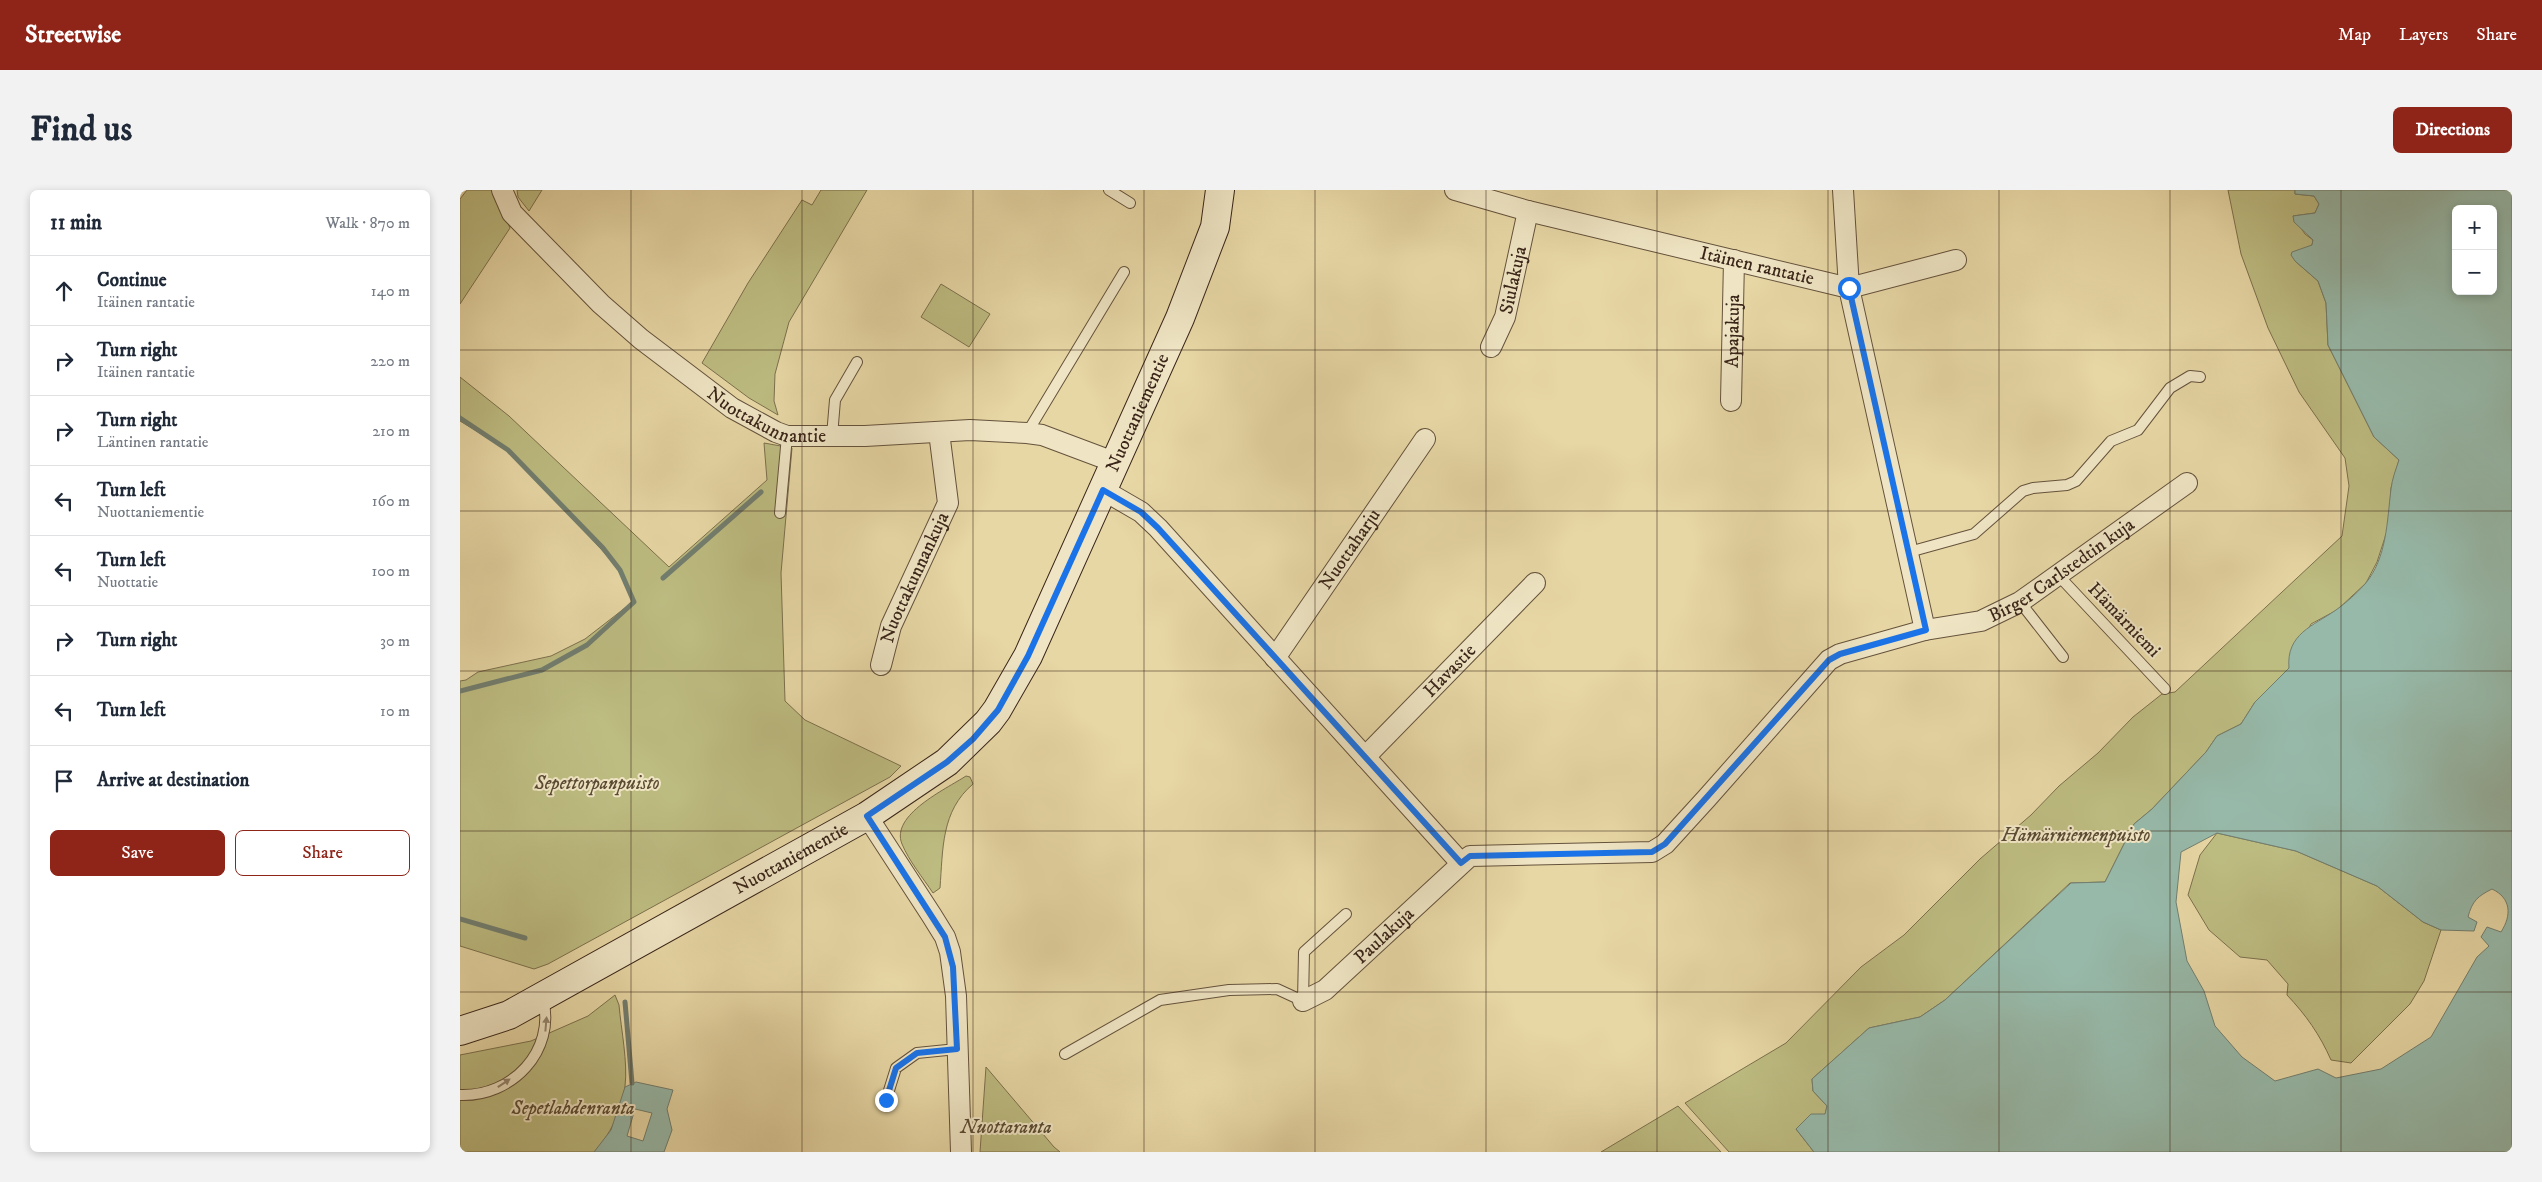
<!DOCTYPE html>
<html lang="en">
<head>
<meta charset="utf-8">
<style>
	:root { --surface:#fff; --page:#f2f2f3; --text:#1f2937; --muted:#747a83; --line:#e0e1e3; --accent:#8f2418 }
	body { margin:0; font-family:"IM FELL DW Pica",serif; background:var(--page); color:var(--text) }
	.controls { position:absolute; right:15px; top:15px; display:grid; overflow:hidden; border-radius:8px; box-shadow:0 2px 8px #0003 }
	.controls button { width:45px; height:45px; display:grid; place-items:center; padding:0; border:0; border-bottom:1px solid var(--line); background:var(--surface); color:var(--text); font:25px sans-serif }
	.stop { position:absolute; width:15px; height:15px; margin:-11px; border:4px solid #1a73e8; border-radius:50%; background:#fff }
	.stop.end { background:#1a73e8; border-color:#fff; box-shadow:0 1px 5px #0008 }
	.list { margin:0; padding:0; list-style:none }
	h2 { display:flex; justify-content:space-between; align-items:center; height:65px; margin:0; padding:0 20px; font-size:21px }
	h2 small { font-size:16px; font-weight:400; color:var(--muted) }
	.list li { display:grid; grid-template-columns:32px 1fr auto; gap:15px; align-items:center; box-sizing:border-box; height:70px; padding:0 20px; border-top:1px solid var(--line) }
	.list b { display:block; font-size:19px; white-space:nowrap }
	.list p { margin:0; font-size:16px; white-space:nowrap; color:var(--muted) }
	.list em { font-size:16px; font-style:normal; color:var(--muted) }
	.actions { display:flex; gap:10px; padding:15px 20px }
	.actions a { flex:1; padding:11px 0; border:1px solid var(--accent); border-radius:8px; text-align:center; font-size:18px; color:var(--accent) }
	.actions .main { background:var(--accent); color:#fff }
	.icon { flex:none; width:28px; height:28px; fill:none; stroke:currentColor; stroke-width:2; stroke-linecap:round; stroke-linejoin:round }
	.map { position:relative; flex:none; width:2052px; height:962px; overflow:hidden; border-radius:8px }
	header { display:flex; align-items:center; gap:30px; box-sizing:border-box; height:70px; padding:0 25px; background:var(--accent); color:#fff }
	header strong { font-size:24px }
	nav { display:flex; gap:28px; margin-inline-start:auto; font-size:18px }
	.intro { display:flex; align-items:center; justify-content:space-between; box-sizing:border-box; height:120px; padding:0 30px }
	h1 { margin:0; font-size:35px }
	.button { padding:12px 22px; border-radius:8px; background:var(--accent); color:#fff; font-size:18px; font-weight:700 }
	main { display:flex; gap:30px; padding:0 30px }
	aside { flex:1; background:var(--surface); border-radius:8px; box-shadow:0 2px 8px #0003 }
	.map>svg:first-child { display:block }
</style>
</head>
<body>
<header>
<strong>Streetwise</strong>
<nav><a>Map</a><a>Layers</a><a>Share</a></nav>
</header>
<div class="intro"><h1>Find us</h1><a class="button">Directions</a></div>
<main>
<aside>
<h2>11 min<small>Walk · 870 m</small></h2>
<ul class="list">
<li><svg class="icon" aria-label="ahead" viewBox="0 0 24 24"><path d="M12 20V5M6 11l6-6 6 6"/></svg><div><b>Continue</b><p>Itäinen rantatie</p></div><em>140 m</em></li>
<li><svg class="icon" aria-label="right" viewBox="0 0 24 24"><path d="M7 20v-9h11M14 6l5 5-5 5"/></svg><div><b>Turn right</b><p>Itäinen rantatie</p></div><em>220 m</em></li>
<li><svg class="icon" aria-label="right" viewBox="0 0 24 24"><path d="M7 20v-9h11M14 6l5 5-5 5"/></svg><div><b>Turn right</b><p>Läntinen rantatie</p></div><em>210 m</em></li>
<li><svg class="icon" aria-label="left" viewBox="0 0 24 24"><path d="M17 20v-9H6M10 6l-5 5 5 5"/></svg><div><b>Turn left</b><p>Nuottaniementie</p></div><em>160 m</em></li>
<li><svg class="icon" aria-label="left" viewBox="0 0 24 24"><path d="M17 20v-9H6M10 6l-5 5 5 5"/></svg><div><b>Turn left</b><p>Nuottatie</p></div><em>100 m</em></li>
<li><svg class="icon" aria-label="right" viewBox="0 0 24 24"><path d="M7 20v-9h11M14 6l5 5-5 5"/></svg><div><b>Turn right</b></div><em>30 m</em></li>
<li><svg class="icon" aria-label="left" viewBox="0 0 24 24"><path d="M17 20v-9H6M10 6l-5 5 5 5"/></svg><div><b>Turn left</b></div><em>10 m</em></li>
<li><svg class="icon" aria-label="arrive" viewBox="0 0 24 24"><path d="M6 21V4h12l-3 4 3 4H6"/></svg><div><b>Arrive at destination</b></div></li>
</ul>
<div class="actions"><a class="main">Save</a><a>Share</a></div>
</aside>
<div class="map">
<svg width="2052" height="962" viewBox="0 0 2052 962">
	<rect width="100%" height="100%" fill="#e7d7a5"/>
	<filter id="stains"><feTurbulence type="fractalNoise" baseFrequency=".004" numOctaves="4"/><feColorMatrix values="0 0 0 0 .2 0 0 0 0 .09 0 0 0 0 .02 0 0 0 .5 -.17"/></filter>
	<radialGradient id="worn" r=".72"><stop offset=".6" stop-color="#630" stop-opacity="0"/><stop offset="1" stop-color="#630" stop-opacity=".3"/></radialGradient>
	<path fill="#bdbc81" stroke="#7c704d" d="M7,0H34L50,38L0,114V9Z
		M57,0H82L69,21L58,7Z
		M361,0H407L329,132L315,184L314,211L318,225L289,208L242,173L288,93L342,10L352,15Z
		M1768,0H1835V4L1854,6L1859,14L1855,23L1833,26L1845,44L1853,50L1852,55L1835,71L1858,91L1866,113L1868,155L1914,247L1939,270L1931,298L1929,335L1917,372L1906,393L1877,420L1851,434L1829,478L1795,512L1781,534L1757,546L1746,562L1692,619L1674,634L1645,692L1610,693L1485,810L1460,827L1409,838L1352,889L1353,901L1367,916L1365,925L1336,939L1354,962H1269L1225,913L1326,853L1401,777L1444,745L1520,669L1571,625L1599,596L1638,563L1673,527L1702,504L1715,502L1882,346L1889,296L1885,268L1839,202L1808,138L1781,64Z
		M481,94L530,124L509,157L461,127Z
		M0,187L49,226L209,377L307,290L304,253L332,258L321,383L325,511L345,530L441,576L430,587L88,774L74,779L0,756V491L6,490L18,482L91,466L125,449L174,411L160,380L92,305L48,260L0,231Z
		M506,586L510,587L513,594C481,621 483,659 480,698L473,703C463,688 449,671 442,654C430,625 486,599 506,586Z
		M1757,643L1836,661L1917,696L1963,732L1981,740L1964,791L1950,814L1891,873L1871,870C1860,845 1846,825 1827,805L1828,794L1807,770L1780,767L1749,740L1728,705L1740,665Z
		M155,805L159,815C161,839 168,873 165,896C163,917 149,948 134,962H0V865L71,851L128,826Z
		M526,877L594,957L600,962H520Z
		M1218,916L1261,962H1141Z"/>
	<path fill="#97b9a9" stroke="#727e6f" fill-rule="evenodd" d="M1835,0H2052V962H1354L1336,939L1351,924H1365L1367,916L1353,901L1352,889L1409,838L1460,827L1485,810L1611,693L1645,692L1674,634L1692,619L1746,562L1757,546L1781,534L1795,512L1829,478C1826,444 1853,436 1876,420C1886,413 1897,403 1905,394C1927,368 1927,331 1931,299C1932,289 1936,279 1939,270L1914,247L1868,155L1866,113L1858,91L1835,71L1831,65L1832,62L1852,55L1853,50L1834,32L1833,26L1855,23L1859,14L1854,6L1835,4ZM1996,19H2033V101H1996ZM1757,643L1836,661L1917,696L1963,732L1981,740L2014,741L2017,732L2008,727C2012,711 2018,706 2032,699C2051,708 2052,725 2041,742L2027,737L2021,747L2029,756L2017,767L1971,847L1921,879L1876,888L1858,879L1815,891L1782,867L1755,836L1744,801L1727,771L1716,712L1721,662Z
		M176,892L213,900L207,919L212,940L204,962H134L151,940L165,897ZM175,919L192,923L183,951L167,946Z"/>
	<g fill="none" stroke-linecap="round" stroke-linejoin="round">
		<path stroke="#727e6f" stroke-width="5" d="M0,228L48,260L143,358L160,380L174,412L127,455L82,480L0,501
			M203,388L301,302
			M0,729L65,748
			M165,812L172,893"/>
		<g stroke="#65523c" stroke-width="12">
			<path id="lane" d="M649,0L670,13
				M567,243L664,82
				M372,246L375,210L397,172
				M320,323L327,246
				M1449,362L1514,344L1563,301L1573,298L1607,295L1616,291L1651,251L1678,240L1710,198L1730,186L1740,187
				M1598,385L1705,499
				M1560,412L1603,467
				M605,864L700,810L769,800L817,799L843,811L844,762L886,724
				M0,905C52,907 96,861 83,809
				M426,910L436,878L457,863L497,859"/>
		</g>
		<g stroke="#65523c" stroke-width="22">
			<g id="street">
				<path id="s1" d="M42,0L52,23L141,114L181,149L272,218L316,242L327,246H405L510,240L567,243L582,245L654,272"/>
				<path d="M1383,0L1389,98L1496,70"/>
				<path id="s2" d="M1031,157L1045,127L1068,21"/>
				<path id="s3" d="M1271,211L1274,70"/>
				<path d="M643,300L681,322L698,338L1001,673"/>
				<path id="s4" d="M1465,440L1521,431L1560,412L1727,293"/>
				<path id="s5" d="M815,468L965,249"/>
				<path id="s6" d="M421,475L431,436L488,313L479,242"/>
				<path id="s7" d="M905,567L1075,393"/>
				<path d="M407,626L472,726L485,747L490,762L496,806L501,962"/>
				<path id="s8" d="M843,811L865,800L1010,666L1192,662L1205,654L1247,608L1369,470L1380,464L1465,440L1389,98L1068,21L995,0"/>
			</g>
		</g>
		<g stroke="#3a2519" stroke-width="30">
			<g id="secondary">
				<path id="s9" d="M0,841L49,825L407,626L487,572L528,532L537,520L568,466L720,128L755,37L760,0"/>
			</g>
		</g>
		<use href="#lane" stroke="#efe5c4" stroke-width="10"/>
		<use href="#street" stroke="#efe5c4" stroke-width="20"/>
		<use href="#secondary" stroke="#efe5c4" stroke-width="28"/>
	</g>
	<defs><path id="oneway-solid" d="M-6-.8H1V-3.2L6.5 0L1 3.2V.8H-6Z" transform="scale(1.25)"/></defs>
	<g fill="#94856e">
		<use href="#oneway-solid" transform="translate(86 834) rotate(-85)"/>
		<use href="#oneway-solid" transform="translate(44 893) rotate(-34)"/>
	</g>
	<g fill="none" stroke-linecap="round" stroke-linejoin="round">
		<path stroke="#1a73e8" stroke-width="6" d="M426,910L436,878L457,863L497,859L493,777L485,747L407,626L487,572L513,549L538,520L568,466L643,300L681,322L698,338L1001,673L1010,666L1192,662L1205,654L1369,470L1380,464L1466,440L1389,98"/>
	</g>
	<path fill="none" stroke="#3a2519" stroke-width="1" stroke-opacity="0.55" d="M171,0V962M342,0V962M513,0V962M684,0V962M855,0V962M1026,0V962M1197,0V962M1368,0V962M1539,0V962M1710,0V962M1881,0V962M0,160H2052M0,321H2052M0,481H2052M0,641H2052M0,802H2052"/>
	<g text-anchor="middle" dominant-baseline="central" stroke-width="4" stroke-linejoin="round" paint-order="stroke">
		<g font-size="19" fill="#3a2519" stroke="#efe5c4">
			<text transform="translate(1297 76) rotate(13)">Itäinen rantatie</text>
			<text stroke="none"><textPath href="#s2" startOffset="71">Siulakuja</textPath></text>
			<text stroke="none"><textPath href="#s3" startOffset="70">Apajakuja</textPath></text>
			<text stroke="none"><textPath href="#s1" startOffset="356">Nuottakunnantie</textPath></text>
			<text stroke="none"><textPath href="#s9" startOffset="959">Nuottaniementie</textPath></text>
			<text stroke="none"><textPath href="#s5" startOffset="132">Nuottaharju</textPath></text>
			<text stroke="none"><textPath href="#s4" startOffset="152">Birger Carlstedtin kuja</textPath></text>
			<text stroke="none"><textPath href="#s6" startOffset="94">Nuottakunnankuja</textPath></text>
			<text transform="translate(1664 430) rotate(46)">Hämärniemi</text>
			<text stroke="none"><textPath href="#s7" startOffset="121">Havastie</textPath></text>
			<text stroke="none"><textPath href="#s9" startOffset="374">Nuottaniementie</textPath></text>
			<text stroke="none"><textPath href="#s8" startOffset="105">Paulakuja</textPath></text>
		</g>
		<g font-size="19" font-style="italic" fill="#5b4b33" stroke="#efe5c4">
			<text x="137" y="593">Sepettorpanpuisto</text>
			<text x="1616" y="645">Hämärniemenpuisto</text>
			<text x="113" y="918">Sepetlahdenranta</text>
			<text x="546" y="937">Nuottaranta</text>
		</g>
	</g>
	<rect width="100%" height="100%" filter="url(#stains)"/>
	<rect width="100%" height="100%" fill="url(#worn)"/>
</svg>
<div class="controls">
<button>+</button>
<button>−</button>
</div>
<div class="stop" style="left:1389px;top:98px"></div>
<div class="stop end" style="left:426px;top:910px"></div>
</div>
</main>
</body>
</html>
